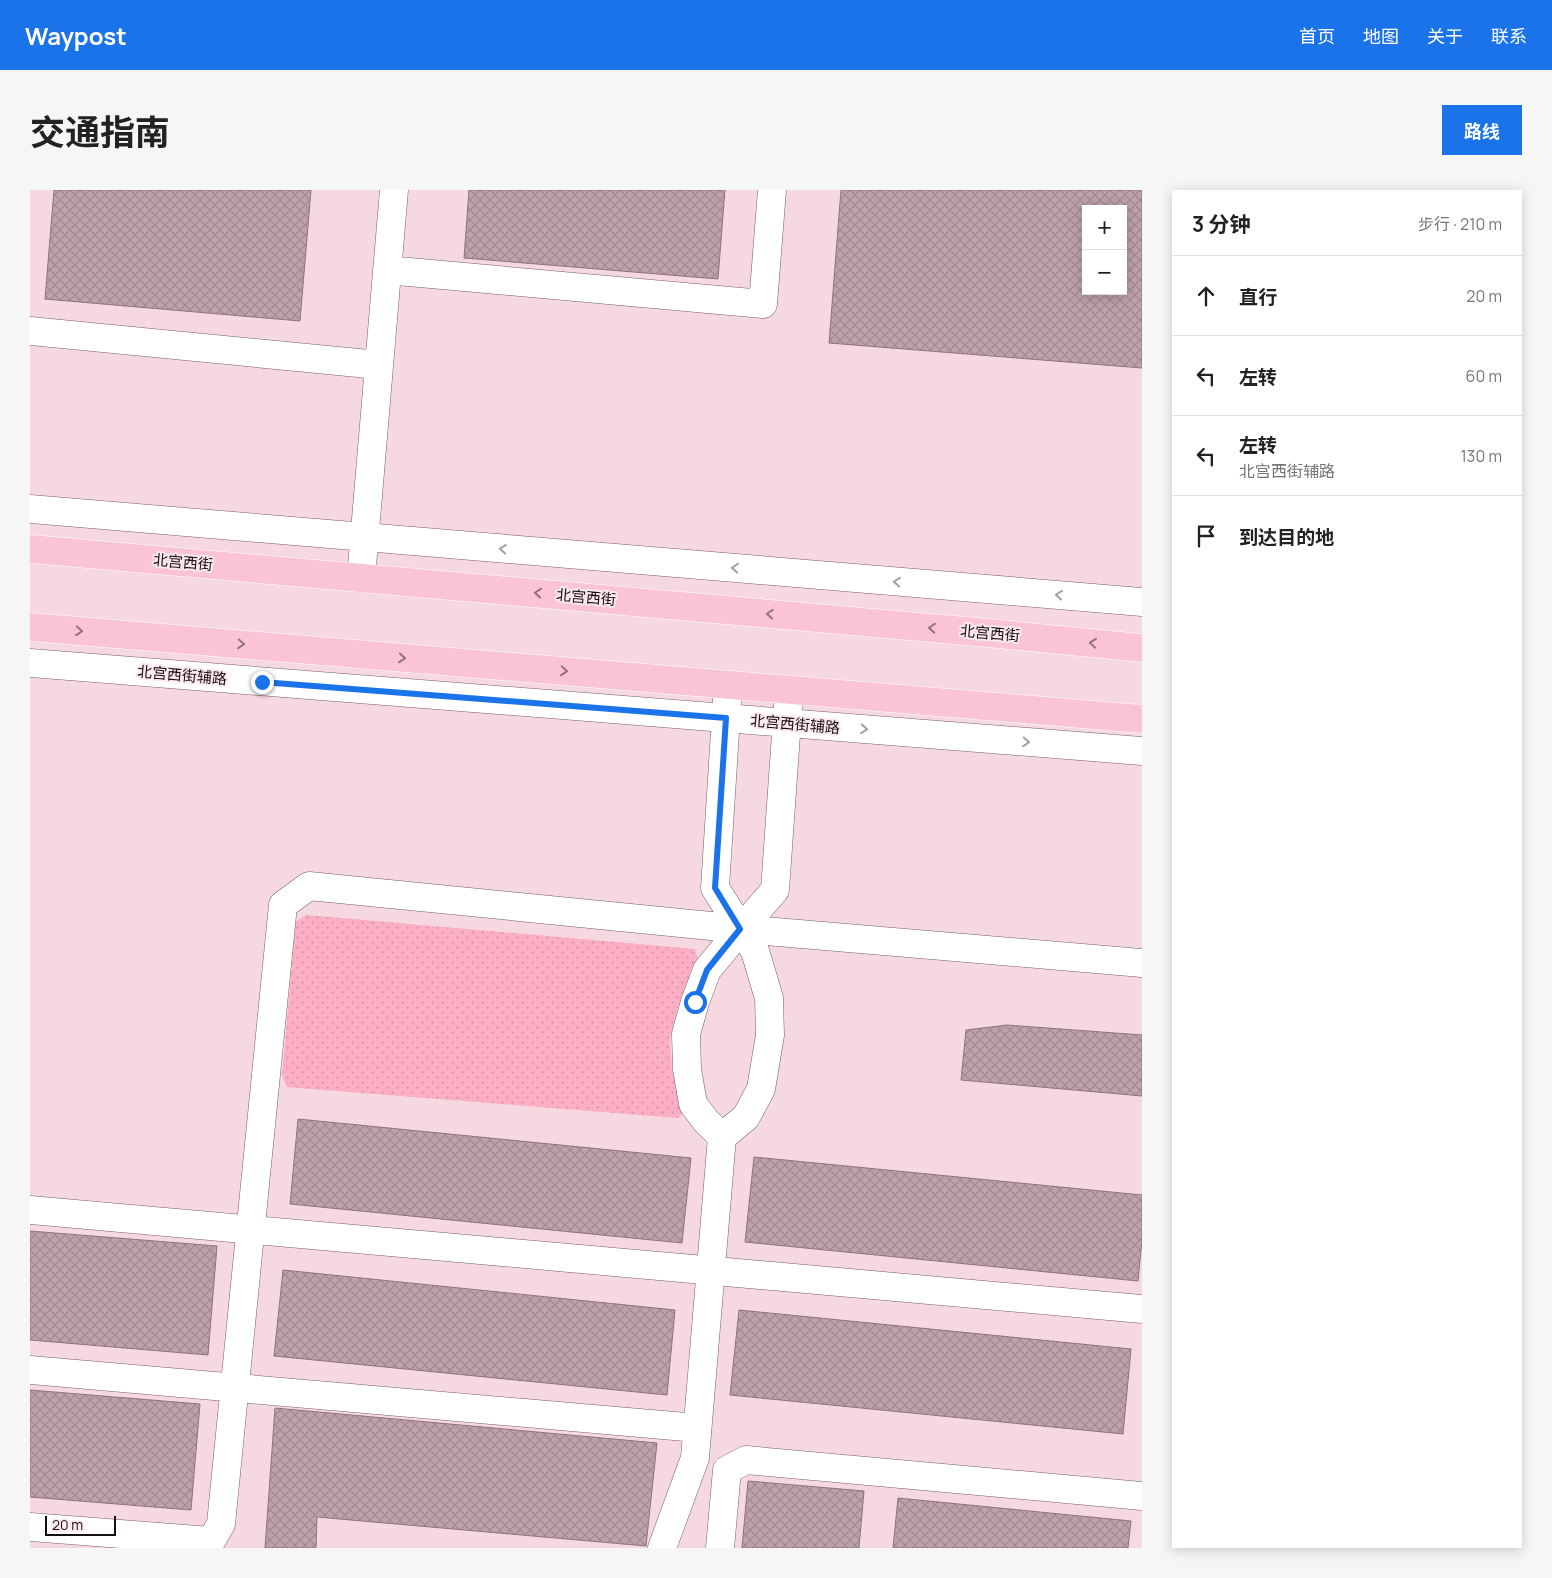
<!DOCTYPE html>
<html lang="zh">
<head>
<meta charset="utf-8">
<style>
	:root { --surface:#fff; --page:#f6f6f6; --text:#222; --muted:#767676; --line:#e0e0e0; --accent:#1a73e8 }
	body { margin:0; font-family:Manrope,"Noto Sans SC",sans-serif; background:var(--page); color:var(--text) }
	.controls { position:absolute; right:15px; top:15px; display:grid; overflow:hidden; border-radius:0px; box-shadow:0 2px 12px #0003 }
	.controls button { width:45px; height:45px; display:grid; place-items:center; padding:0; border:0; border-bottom:1px solid var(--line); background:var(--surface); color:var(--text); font:25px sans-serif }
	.scale { position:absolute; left:15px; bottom:12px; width:71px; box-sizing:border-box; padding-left:5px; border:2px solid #170e11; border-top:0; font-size:14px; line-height:18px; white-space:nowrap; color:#170e11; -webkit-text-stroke:4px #fce9ee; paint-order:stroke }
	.stop { position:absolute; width:15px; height:15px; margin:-11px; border:4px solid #1a73e8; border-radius:50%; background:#fff }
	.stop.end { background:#1a73e8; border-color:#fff; box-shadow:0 1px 5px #0008 }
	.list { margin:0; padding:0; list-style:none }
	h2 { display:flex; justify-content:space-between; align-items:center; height:65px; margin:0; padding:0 20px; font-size:21px }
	h2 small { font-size:16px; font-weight:400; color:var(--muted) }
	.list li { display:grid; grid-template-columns:32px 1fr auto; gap:15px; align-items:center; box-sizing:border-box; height:80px; padding:0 20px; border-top:1px solid var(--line) }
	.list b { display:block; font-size:19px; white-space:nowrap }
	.list p { margin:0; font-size:16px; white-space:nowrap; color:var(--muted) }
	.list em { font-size:16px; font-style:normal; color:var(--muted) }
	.icon { flex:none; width:28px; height:28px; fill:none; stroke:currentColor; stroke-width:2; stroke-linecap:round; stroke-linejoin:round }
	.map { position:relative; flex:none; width:1112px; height:1358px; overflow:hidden; border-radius:0px }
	header { display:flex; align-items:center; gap:30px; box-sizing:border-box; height:70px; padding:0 25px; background:var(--accent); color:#fff }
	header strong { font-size:24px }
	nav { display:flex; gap:28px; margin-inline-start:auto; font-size:18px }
	.intro { display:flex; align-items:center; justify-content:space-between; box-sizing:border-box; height:120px; padding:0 30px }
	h1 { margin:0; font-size:35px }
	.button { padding:12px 22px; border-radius:0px; background:var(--accent); color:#fff; font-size:18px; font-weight:700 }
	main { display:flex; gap:30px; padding:0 30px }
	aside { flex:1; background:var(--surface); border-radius:0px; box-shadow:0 2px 12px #0003 }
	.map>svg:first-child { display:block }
</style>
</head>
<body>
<header>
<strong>Waypost</strong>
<nav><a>首页</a><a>地图</a><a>关于</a><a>联系</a></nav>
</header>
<div class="intro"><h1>交通指南</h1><a class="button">路线</a></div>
<main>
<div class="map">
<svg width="1112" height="1358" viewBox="0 0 1112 1358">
	<defs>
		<pattern id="garden-dots" width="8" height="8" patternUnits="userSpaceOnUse" patternTransform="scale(1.25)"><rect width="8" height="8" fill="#fcaec5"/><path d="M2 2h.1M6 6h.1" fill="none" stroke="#d794a8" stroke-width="1.8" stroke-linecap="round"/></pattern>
		<pattern id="building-cross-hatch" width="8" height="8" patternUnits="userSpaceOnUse" patternTransform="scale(1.25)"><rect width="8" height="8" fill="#bea2aa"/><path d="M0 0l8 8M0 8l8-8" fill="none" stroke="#a38a91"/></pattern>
	</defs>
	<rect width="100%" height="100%" fill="#f6d9e0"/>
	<path fill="url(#garden-dots)" d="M277,725L665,759L669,774L648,816L640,848L642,881L653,923L648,928L257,897L252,885L266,731Z"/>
	<path fill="url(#building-cross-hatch)" stroke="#8e737a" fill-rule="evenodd" d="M24,0H281L270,131L15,109Z
		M439,0H695L688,89L434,68Z
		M811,0H1112V178L799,153ZM1056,19H1093V101H1056Z
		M977,835L1112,845V906L931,890L936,840Z
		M268,929L661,968L652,1053L260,1014Z
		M724,967L1112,1005V1050L1108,1091L715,1052Z
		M0,1041L187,1056L178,1165L0,1150Z
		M253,1080L645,1120L637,1205L244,1166Z
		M709,1120L1101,1159L1093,1244L700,1205Z
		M0,1200L170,1214L161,1320L0,1307Z
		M245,1218L627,1253L616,1356L287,1327L286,1358H235Z
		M718,1291L834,1301L829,1358H712Z
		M868,1308L1101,1331L1098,1358H863Z"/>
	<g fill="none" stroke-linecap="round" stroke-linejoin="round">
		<g stroke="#785e65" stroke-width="29">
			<path id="minor" d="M357,80L733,114L742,0
				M0,141L349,175
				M0,319L1112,412
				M331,388L364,0
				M0,473L1112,561
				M697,511L685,698L711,739L745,700L758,516
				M0,1020L1112,1119
				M0,1180L667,1238
				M0,1337L181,1351
				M177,1358L191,1334L253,715L279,696L711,739L1112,773
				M632,1358L665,1268L692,947L716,927L731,899L740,845L739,808L725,761L711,739L677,780L665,812L656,844L657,879L663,914L676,931L692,947
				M690,1358L697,1280L716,1270L1112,1306"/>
		</g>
		<g stroke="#fff" stroke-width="29">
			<path id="major" d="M0,359L958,443L1112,458
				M0,437L1112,529"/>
		</g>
		<use href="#minor" stroke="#fff" stroke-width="28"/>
		<use href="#major" stroke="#fbc4d4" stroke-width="28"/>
	</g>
	<defs><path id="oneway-chevron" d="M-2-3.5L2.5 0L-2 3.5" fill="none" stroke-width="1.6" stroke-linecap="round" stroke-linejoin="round" transform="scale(1.25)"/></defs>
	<g stroke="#a29fa0">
		<use href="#oneway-chevron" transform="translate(473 359) rotate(-175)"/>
		<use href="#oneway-chevron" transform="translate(705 378) rotate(-175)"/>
		<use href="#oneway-chevron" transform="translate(867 392) rotate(-175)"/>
		<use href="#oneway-chevron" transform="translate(1029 405) rotate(-175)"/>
		<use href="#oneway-chevron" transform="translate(834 539) rotate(4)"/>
		<use href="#oneway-chevron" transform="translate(996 552) rotate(4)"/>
	</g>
	<g stroke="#94727c">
		<use href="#oneway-chevron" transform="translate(508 403) rotate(-175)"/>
		<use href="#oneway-chevron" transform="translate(740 424) rotate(-175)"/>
		<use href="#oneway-chevron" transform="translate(902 438) rotate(-175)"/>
		<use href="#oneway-chevron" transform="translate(49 441) rotate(5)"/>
		<use href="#oneway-chevron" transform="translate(1063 453) rotate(-174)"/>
		<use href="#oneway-chevron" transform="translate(211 454) rotate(5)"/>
		<use href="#oneway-chevron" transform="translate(372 468) rotate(5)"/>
		<use href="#oneway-chevron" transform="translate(534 481) rotate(5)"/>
	</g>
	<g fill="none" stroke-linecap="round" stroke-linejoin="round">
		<path stroke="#1a73e8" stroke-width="6" d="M232,492L696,528L685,698L710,739L677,780L665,812"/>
	</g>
	<g text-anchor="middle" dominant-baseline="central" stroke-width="4" stroke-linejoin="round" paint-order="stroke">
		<g font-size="15" fill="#170e11" stroke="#fce9ee">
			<text transform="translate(153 372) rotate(5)">北宫西街</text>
			<text transform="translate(556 407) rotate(5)">北宫西街</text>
			<text transform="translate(960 443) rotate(5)">北宫西街</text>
			<text transform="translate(152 485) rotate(5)">北宫西街辅路</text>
			<text transform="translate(765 534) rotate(5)">北宫西街辅路</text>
		</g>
	</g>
</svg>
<div class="controls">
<button>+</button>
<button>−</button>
</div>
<div class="scale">20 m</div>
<div class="stop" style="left:665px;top:812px"></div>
<div class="stop end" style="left:232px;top:492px"></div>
</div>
<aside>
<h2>3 分钟<small>步行 · 210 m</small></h2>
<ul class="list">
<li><svg class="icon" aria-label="ahead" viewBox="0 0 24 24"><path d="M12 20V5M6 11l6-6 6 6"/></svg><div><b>直行</b></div><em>20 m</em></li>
<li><svg class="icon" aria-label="left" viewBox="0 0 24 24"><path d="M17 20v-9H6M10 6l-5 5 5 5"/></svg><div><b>左转</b></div><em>60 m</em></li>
<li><svg class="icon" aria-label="left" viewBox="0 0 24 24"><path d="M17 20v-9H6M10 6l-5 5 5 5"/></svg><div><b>左转</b><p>北宫西街辅路</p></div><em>130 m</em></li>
<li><svg class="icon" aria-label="arrive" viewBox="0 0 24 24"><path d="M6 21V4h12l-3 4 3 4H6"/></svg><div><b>到达目的地</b></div></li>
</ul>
</aside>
</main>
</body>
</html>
